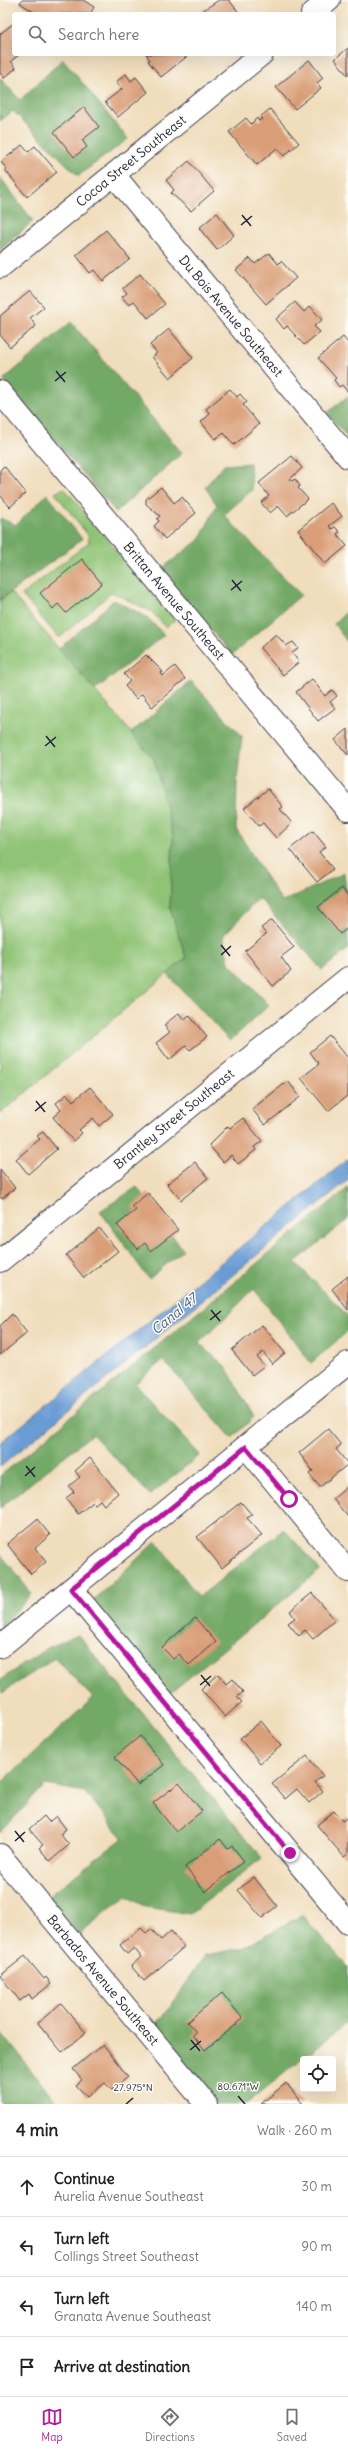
<!DOCTYPE html>
<html lang="en">
<head>
<meta charset="utf-8">
<style>
	:root { --surface:#fff; --page:#f2f2f2; --text:#202124; --muted:#757577; --line:#e0e0e0; --accent:#b5179e }
	body { margin:0; font-family:Delius,sans-serif; background:var(--page); color:var(--text) }
	.controls { position:absolute; right:12px; bottom:12px; display:grid; overflow:hidden; border-radius:4px; box-shadow:0 4px 16px #0002 }
	.controls button { width:36px; height:36px; display:grid; place-items:center; padding:0; border:0; border-bottom:1px solid var(--line); background:var(--surface); color:var(--text); font:20px sans-serif }
	.stop { position:absolute; width:12px; height:12px; margin:-9px; border:3px solid #b5179e; border-radius:50%; background:#fff }
	.stop.end { background:#b5179e; border-color:#fff; box-shadow:0 1px 4px #0008 }
	.list { margin:0; padding:0; list-style:none }
	h2 { display:flex; justify-content:space-between; align-items:center; height:52px; margin:0; padding:0 16px; font-size:17px }
	h2 small { font-size:13px; font-weight:400; color:var(--muted) }
	.list li { display:grid; grid-template-columns:26px 1fr auto; gap:12px; align-items:center; box-sizing:border-box; height:60px; padding:0 16px; border-top:1px solid var(--line) }
	.list b { display:block; font-size:15px; white-space:nowrap }
	.list p { margin:0; font-size:13px; white-space:nowrap; color:var(--muted) }
	.list em { font-size:13px; font-style:normal; color:var(--muted) }
	.icon { flex:none; width:22px; height:22px; fill:none; stroke:currentColor; stroke-width:2; stroke-linecap:round; stroke-linejoin:round }
	.map { position:relative; flex:none; width:348px; height:2104px; overflow:hidden }
	.search { position:absolute; background:var(--surface); box-shadow:0 4px 16px #0002; left:12px; right:12px; top:12px; height:44px; display:flex; align-items:center; gap:10px; box-sizing:border-box; padding:0 14px; border-radius:4px; color:var(--muted); font-size:15px }
	.sheet { height:292px; background:var(--surface) }
	nav { display:flex; justify-content:space-around; align-items:center; box-sizing:border-box; height:56px; border-top:1px solid var(--line); background:var(--surface); font-size:11px; color:var(--muted) }
	nav a { display:grid; justify-items:center; gap:2px }
	nav .on { color:var(--accent) }
	.map>svg:first-child { display:block }
</style>
</head>
<body>
<div class="map">
<svg width="348" height="2104" viewBox="0 0 348 2104">
	<rect width="100%" height="100%" fill="#fdfcf7"/>
	<filter id="ink" filterUnits="userSpaceOnUse"><feTurbulence type="fractalNoise" baseFrequency=".025" numOctaves="2"/><feDisplacementMap in="SourceGraphic" scale="8" xChannelSelector="R" yChannelSelector="G"/><feConvolveMatrix kernelMatrix="1 2 1 2 8 2 1 2 1" color-interpolation-filters="sRGB"/></filter>
	<filter id="wash" filterUnits="userSpaceOnUse"><feTurbulence type="fractalNoise" baseFrequency=".012" numOctaves="4" result="noise"/><feDisplacementMap in="SourceGraphic" scale="16" xChannelSelector="R" yChannelSelector="G"/><feGaussianBlur stdDeviation="0.9" result="paint"/><feColorMatrix in="noise" values="0 0 0 0 0 0 0 0 0 0 0 0 0 0 0 0 0 1.4 0 .05"/><feComposite in="paint" operator="in"/></filter>
	<g filter="url(#wash)">
		<rect width="100%" height="100%" fill="#f0ddbc"/>
		<path fill="#8fc374" stroke="#587258" d="M64,488L175,620L166,627L152,612L112,592L59,638L22,595L89,542L88,535L55,493Z
			M11,593L154,759L173,836L170,908L186,958L0,1114V600Z"/>
		<path fill="#73a966" stroke="#4a6650" d="M63,59L128,139L78,176L13,111L0,121V78L20,100Z
			M0,177L33,221L0,250Z
			M71,322L182,453L116,512L3,380Z
			M348,396V438L327,413Z
			M250,463L252,490L224,515L301,595L232,655L160,570L200,539L217,505L205,487L224,465Z
			M47,494L82,539L0,600V518L16,525Z
			M114,600L147,617L164,635L95,690L59,649Z
			M348,610V643L334,624Z
			M191,681L242,736L237,780L236,829L282,902L344,873L348,904V949L322,970L259,898L223,936L229,963L269,1005L230,1041L167,974L186,958L170,908L173,836L154,759L131,733Z
			M137,1187L183,1250L149,1279L100,1211Z
			M348,1188V1219L295,1262L348,1316V1331L311,1363L254,1289L199,1343L226,1367L254,1417L232,1438L163,1360L135,1384L200,1455L150,1495L92,1434L0,1508V1476Z
			M284,1529L320,1570L169,1694L93,1601L156,1541L199,1597Z
			M0,1553L32,1594L0,1627Z
			M78,1635L262,1858L190,1914L146,1907L126,1896L79,1934L46,1898L123,1838L85,1792L45,1785L0,1833V1784L93,1698L55,1658L2,1693L0,1680L47,1648Z
			M302,1915L348,1967V2022L246,2104H213L150,2028L164,2016L205,1955L243,1948Z
			M0,2031L58,2104H2L0,2102Z"/>
		<path fill="#699cd5" stroke="#465f88" d="M348,1159V1180L0,1467V1443Z"/>
		<g id="blocks">
			<path fill="#d99e77" d="M22,0H83L94,7L90,14H37L20,3Z
				M219,0H229L240,14H204L202,11Z
				M14,23V54H20L11,61L16,68L4,78L0,73V34Z
				M348,48V76L335,59Z
				M146,54H190L161,77L148,61L150,60Z
				M309,60L323,78L317,83L321,88L295,109L276,87Z
				M126,74L131,81L136,77L148,92L118,117L105,102L122,89L116,82Z
				M84,107L99,127L82,140L87,147L74,157L54,132Z
				M270,109L299,143L284,156L277,148L257,165L229,132L246,118L251,124L257,118L259,121L262,119L260,117Z
				M22,145L28,152L35,146L57,172L27,197L5,170L7,169L1,162Z
				M189,161L214,191L191,211L171,193L174,190L166,180Z
				M217,213L234,235L217,250L199,228Z
				M106,230L130,259L103,281L94,270L90,273L76,255Z
				M269,253L278,264L281,261L296,278L266,304L236,270L250,258L255,264Z
				M140,274L165,304L148,318L134,301L129,305L122,297L127,293L123,288Z
				M30,291L44,307L30,318L36,326L10,347L0,335V316Z
				M295,302L304,312L310,306L322,320L314,326L320,332L304,345L287,326L284,329L276,319Z
				M169,329L193,358L170,378L152,357L157,353L150,345Z
				M343,337L348,343V392L342,385L339,387L334,380L336,378L318,358Z
				M230,389L237,397L240,394L247,402L243,405L259,424L234,445L224,433L215,439L201,422L210,414L206,409Z
				M292,456L302,468L290,479L292,481L295,479L300,486L298,488L308,499L287,516L278,506L270,513L261,503L269,496L259,483Z
				M4,466L26,493L10,507L0,495V470Z
				M161,487L174,503L182,497L196,513L165,539L154,526L159,521L157,519L160,516L146,504V499Z
				M331,503L342,516L329,526L332,529L335,527L340,532L337,534L347,546L325,564L298,530Z
				M82,559L102,584L66,613L58,604L53,609L40,593Z
				M276,634L286,646L293,642L298,648L292,653L299,662L283,675L260,648Z
				M146,655L163,672L161,673L163,676L175,666L185,679L152,707L142,694L136,699L125,686L130,681L124,674Z
				M312,679L325,696L332,690L337,696L330,702L335,708L318,721L296,692Z
				M348,729V755L335,740Z
				M268,789L283,807L280,809L292,823L276,838L263,823L259,826L244,808Z
				M313,831L326,847L319,852L333,869L317,882L290,849Z
				M342,888L348,896V928L340,934L318,907Z
				M272,920L294,947L281,957L291,971L273,986L245,951L266,934L261,928Z
				M179,1013L184,1020L189,1015L207,1037L190,1050L186,1046L169,1060L156,1043L170,1032L164,1025Z
				M330,1036L348,1058V1095L328,1111L301,1078L319,1064L310,1052Z
				M288,1081L300,1097L265,1125L252,1109Z
				M90,1087L113,1114L99,1126L93,1118L79,1130L82,1133L73,1141L53,1117L61,1110L56,1103L67,1094L73,1101Z
				M243,1118L262,1141L254,1147L256,1150L238,1164L231,1155L223,1162L209,1145L228,1126L230,1128Z
				M43,1132L57,1149L28,1174L16,1159L40,1139L37,1136Z
				M195,1162L208,1178L181,1200L167,1184Z
				M0,1169L15,1188L2,1199L0,1197Z
				M148,1193L178,1230L151,1251L145,1243L138,1249L117,1225L136,1210L132,1206Z
				M99,1228L118,1251L84,1278L66,1255Z
				M348,1276V1310L332,1289Z
				M12,1314L27,1333L0,1355V1326Z
				M262,1325L285,1353L272,1364L263,1352L257,1357L264,1366L252,1375L232,1350Z
				M328,1429L341,1445L336,1449L348,1464L320,1487L309,1474L313,1471L299,1453Z
				M90,1458L118,1493L104,1505L100,1500L95,1504L93,1502L78,1514L66,1498L74,1492L69,1486L80,1477L75,1471Z
				M348,1486V1517L333,1499Z
				M241,1502L252,1515L247,1518L262,1535L222,1568L197,1537Z
				M37,1519L50,1535L35,1548L46,1562L31,1574L7,1544Z
				M312,1593L335,1620L313,1639L305,1630L299,1636L288,1623L295,1618L290,1611Z
				M195,1618L216,1642L189,1665L179,1654L173,1659L162,1647Z
				M218,1674L226,1684L232,1679L243,1692L237,1697L242,1702L225,1717L201,1689Z
				M261,1721L281,1746L260,1763L240,1739Z
				M140,1736L164,1765L138,1785L115,1757Z
				M307,1756L323,1776L315,1782L323,1791L309,1803L297,1789L285,1799L272,1784Z
				M179,1783L202,1811L176,1832L153,1803Z
				M334,1811L342,1821L348,1817V1854L344,1857L317,1825Z
				M44,1816L49,1822L56,1816L66,1829L60,1834L69,1845L50,1861L39,1848L43,1845L29,1829Z
				M220,1839L228,1849L232,1846L244,1861L205,1892L185,1867Z
				M254,1877L277,1906L262,1918L238,1890Z
				M141,1928L146,1933L151,1929L161,1940L171,1931L184,1947L144,1981L131,1966L141,1957L134,1948L127,1954L120,1945Z
				M25,1956L44,1979L46,1977L51,1984L32,1999L29,1994L20,2001L0,1976Z
				M222,1993L243,2019L205,2050L193,2035L196,2032L187,2022Z
				M61,2003L86,2033L62,2052L38,2023Z
				M103,2044L128,2077L112,2090L105,2083L87,2097L76,2085L82,2080L73,2069Z
				M286,2083L303,2104H261Z"/>
		</g>
	</g>
	<g filter="url(#ink)">
		<use href="#blocks" fill-opacity="0" stroke="#413e4e" stroke-width="1"/>
		<g fill="none" stroke-linecap="round" stroke-linejoin="round">
			<g stroke="#413e4e" stroke-width="24">
				<path id="minor" d="M312,14L329,0
					M114,175L348,457
					M0,267L262,54
					M0,392L348,810
					M0,1261L348,978
					M246,1447L348,1571
					M71,1589L348,1923
					M0,1647L348,1363
					M0,1855L206,2104"/>
			</g>
			<use href="#minor" stroke="#fff" stroke-width="22"/>
		</g>
	</g>
	<g fill="none" stroke-linecap="round" stroke-linejoin="round" filter="url(#ink)">
		<path stroke="#b5179e" stroke-width="5" d="M289,1499L246,1447L71,1589L290,1853"/>
	</g>
	<path fill="none" stroke="#22223b" stroke-width="1.5" d="M242,215L251,226M241,225L252,216M56,371L65,382M55,381L66,372M232,580L241,591M231,590L242,581M46,736L55,747M45,746L56,737M221,945L230,956M221,955L231,946M36,1101L45,1112M35,1111L46,1102M211,1310L220,1321M210,1320L221,1311M26,1466L35,1477M25,1476L35,1467M201,1675L210,1686M200,1685L211,1676M15,1831L24,1842M15,1841L25,1832M191,2040L200,2051M190,2050L201,2041M238,2096L245,2104M126,2104L133,2098"/>
	<g text-anchor="middle" dominant-baseline="central" stroke-width="3" stroke-linejoin="round" paint-order="stroke">
		<g font-size="13" fill="#22223b" stroke="#fdfcf7">
			<text transform="translate(131 161) rotate(-39)">Cocoa Street Southeast</text>
			<text transform="translate(231 316) rotate(50)">Du Bois Avenue Southeast</text>
			<text transform="translate(174 601) rotate(50)">Brittan Avenue Southeast</text>
			<text transform="translate(174 1119) rotate(-39)">Brantley Street Southeast</text>
			<text transform="translate(103 1980) rotate(50)">Barbados Avenue Southeast</text>
		</g>
		<g font-size="14" font-style="italic" fill="#425980" stroke="#fdfcf7">
			<text transform="translate(174 1314) rotate(-40)">Canal 47</text>
		</g>
	</g>
	<g font-size="10" text-anchor="middle" fill="#22223b" stroke="#fdfcf7" stroke-width="3" stroke-linejoin="round" paint-order="stroke">
		<text x="238" y="2090">80.671°W</text>
		<text x="133" y="2091">27.975°N</text>
	</g>
</svg>
<div class="controls">
<button><svg class="icon" aria-label="locate" viewBox="0 0 24 24"><circle cx="12" cy="12" r="6"/><path d="M12 2v4M12 18v4M2 12h4M18 12h4"/></svg></button>
</div>
<div class="stop" style="left:289px;top:1499px"></div>
<div class="stop end" style="left:290px;top:1853px"></div>
<div class="search"><svg class="icon" aria-label="search" viewBox="0 0 24 24"><circle cx="10" cy="10" r="6"/><path d="M15 15l6 6"/></svg>Search here</div>
</div>
<section class="sheet">
<h2>4 min<small>Walk · 260 m</small></h2>
<ul class="list">
<li><svg class="icon" aria-label="ahead" viewBox="0 0 24 24"><path d="M12 20V5M6 11l6-6 6 6"/></svg><div><b>Continue</b><p>Aurelia Avenue Southeast</p></div><em>30 m</em></li>
<li><svg class="icon" aria-label="left" viewBox="0 0 24 24"><path d="M17 20v-9H6M10 6l-5 5 5 5"/></svg><div><b>Turn left</b><p>Collings Street Southeast</p></div><em>90 m</em></li>
<li><svg class="icon" aria-label="left" viewBox="0 0 24 24"><path d="M17 20v-9H6M10 6l-5 5 5 5"/></svg><div><b>Turn left</b><p>Granata Avenue Southeast</p></div><em>140 m</em></li>
<li><svg class="icon" aria-label="arrive" viewBox="0 0 24 24"><path d="M6 21V4h12l-3 4 3 4H6"/></svg><div><b>Arrive at destination</b></div></li>
</ul>
</section>
<nav>
<a class="on"><svg class="icon" aria-label="map" viewBox="0 0 24 24"><path d="M3 6l6-2 6 2 6-2v14l-6 2-6-2-6 2zM9 4v14M15 6v14"/></svg>Map</a>
<a><svg class="icon" aria-label="directions" viewBox="0 0 24 24"><path d="M12 3l9 9-9 9-9-9zM9 14v-3h6M13 9l2 2-2 2"/></svg>Directions</a>
<a><svg class="icon" aria-label="saved" viewBox="0 0 24 24"><path d="M7 4h10v16l-5-4-5 4z"/></svg>Saved</a>
</nav>
</body>
</html>
